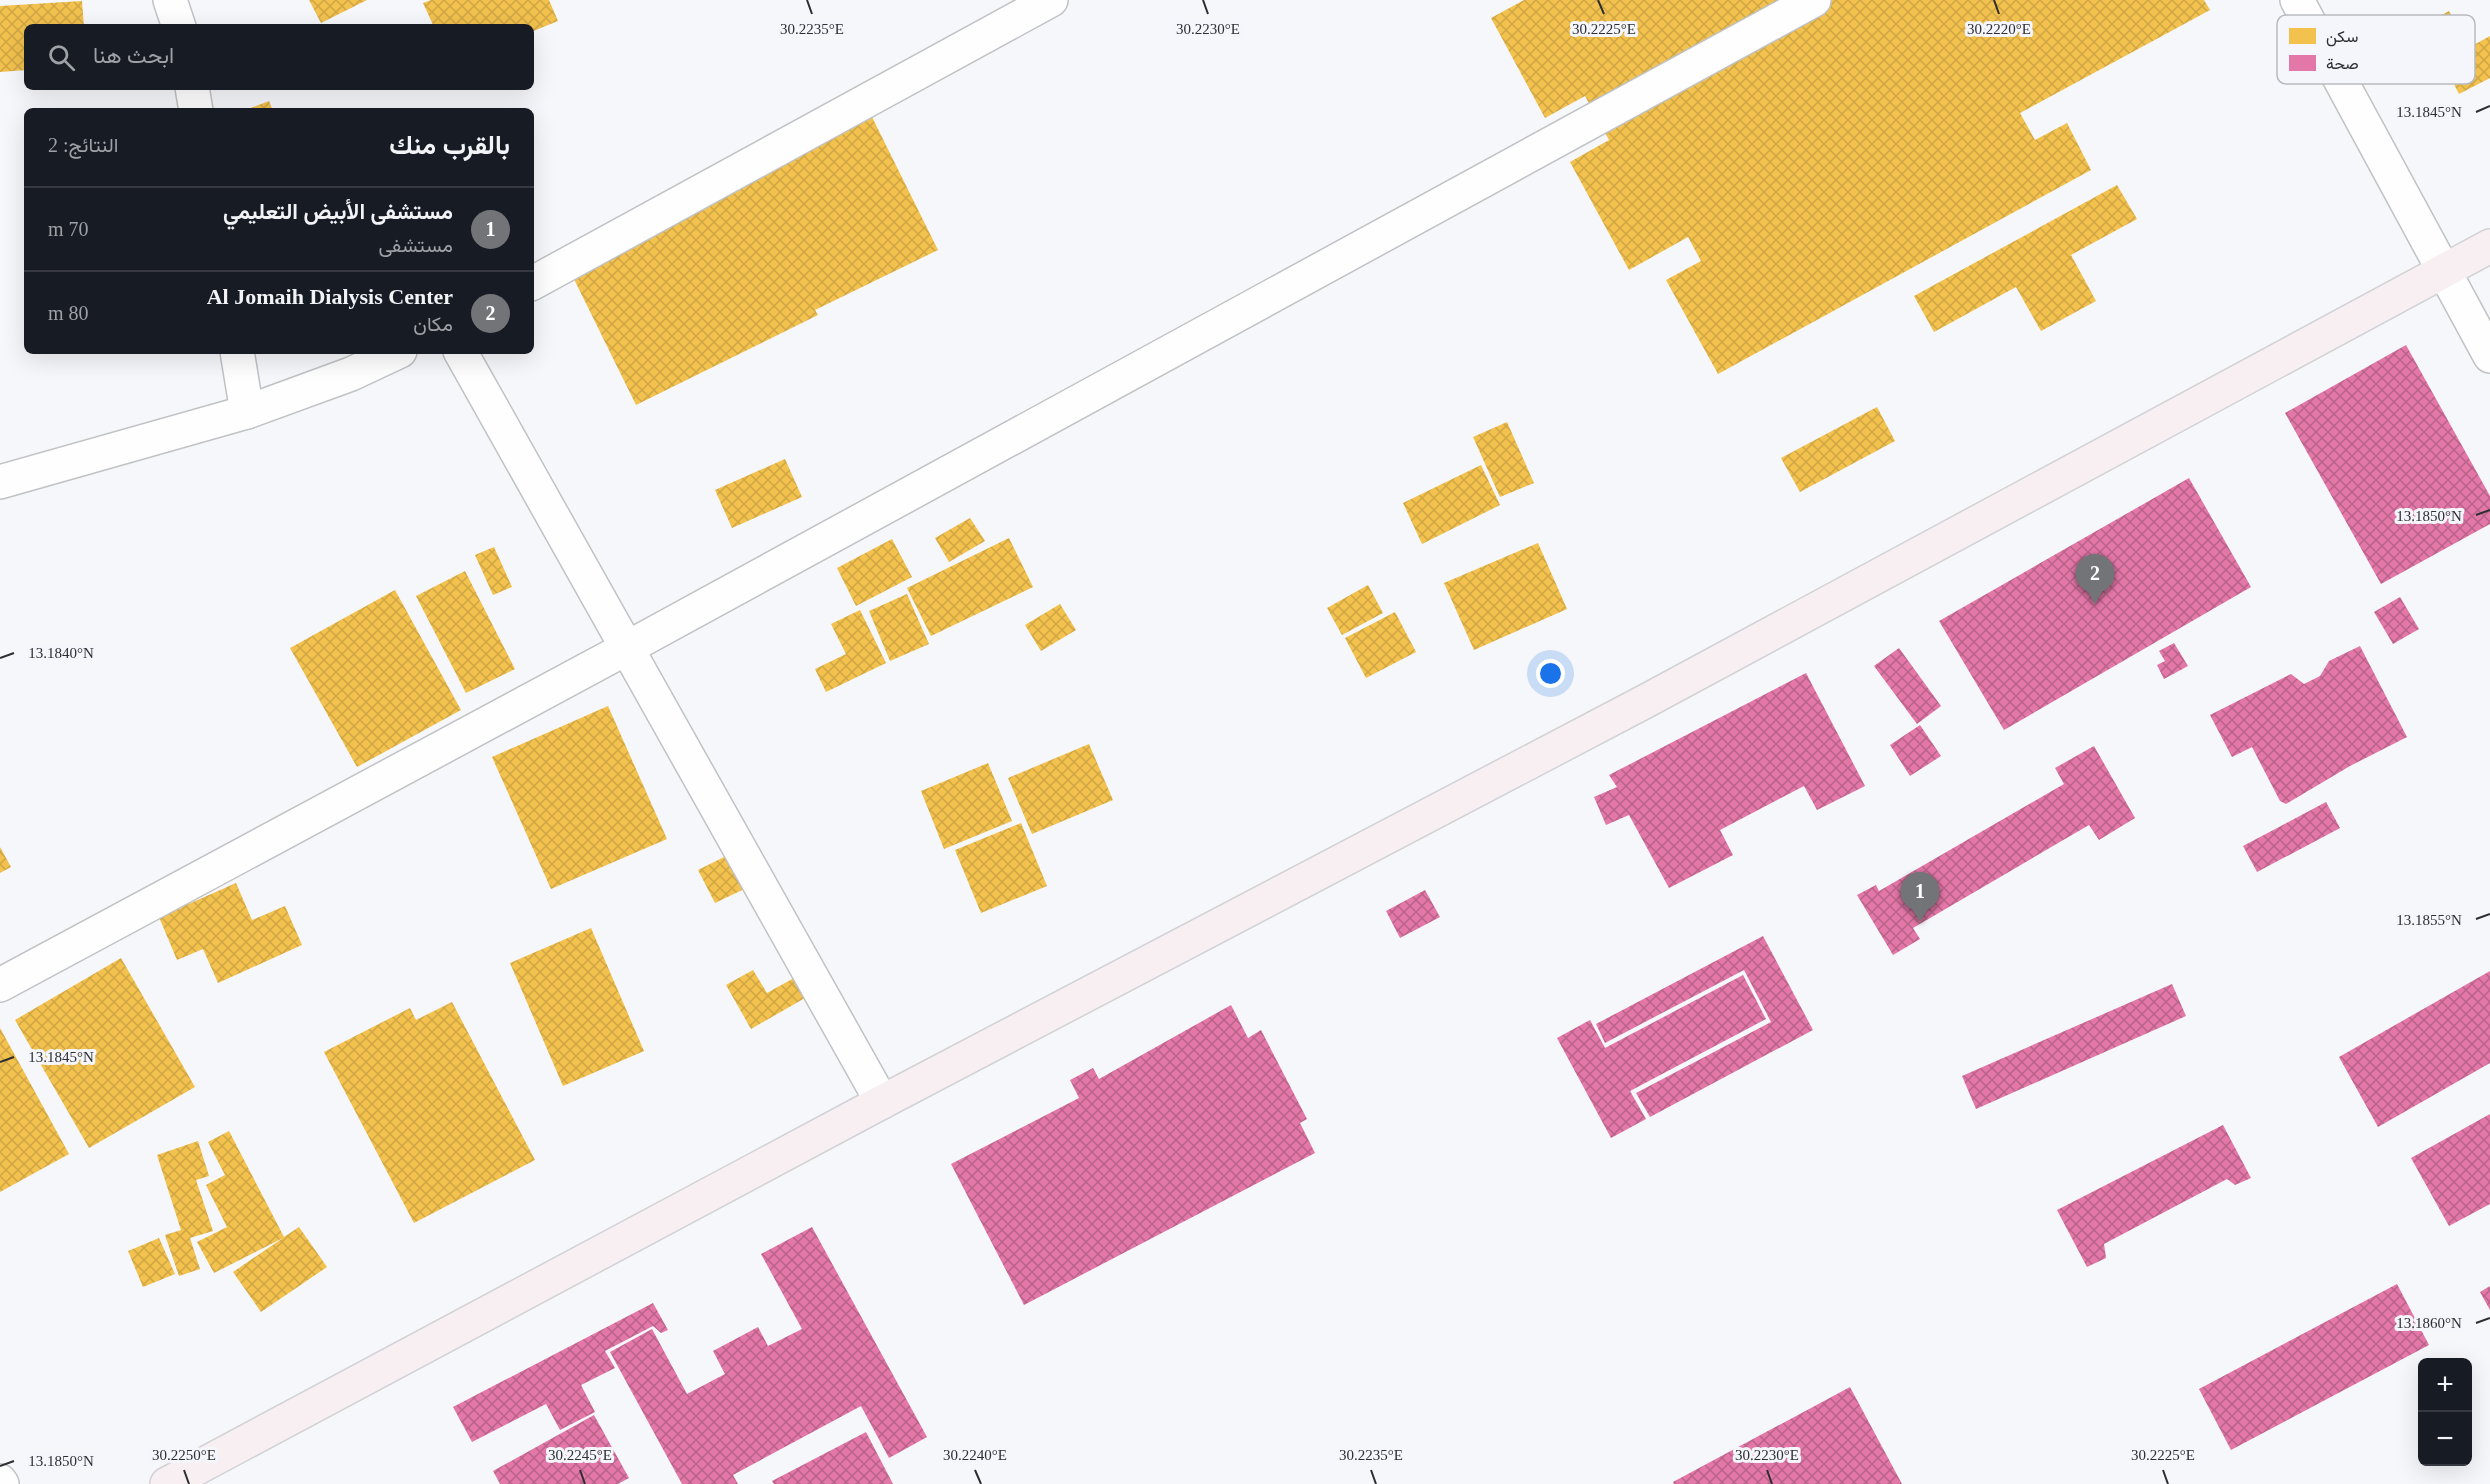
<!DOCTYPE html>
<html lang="ar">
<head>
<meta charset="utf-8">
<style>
	:root { --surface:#171b24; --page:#20242c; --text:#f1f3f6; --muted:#9ea1a6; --line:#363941; --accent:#737477 }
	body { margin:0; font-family:"Times New Roman",Vazirmatn,serif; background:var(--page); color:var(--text); direction:rtl }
	.controls { position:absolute; right:18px; bottom:18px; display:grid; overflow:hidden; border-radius:9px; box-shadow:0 6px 24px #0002 }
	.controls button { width:54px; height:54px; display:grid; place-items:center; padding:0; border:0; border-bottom:2px solid var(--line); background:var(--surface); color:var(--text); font:30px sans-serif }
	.you { position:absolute; left:1551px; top:674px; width:21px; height:21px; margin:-15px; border:4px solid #fff; border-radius:50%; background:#1a73e8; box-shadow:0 0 0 9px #1a73e833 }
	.badge { display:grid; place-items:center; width:39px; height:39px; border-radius:50%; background:var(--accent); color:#fff; font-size:20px; font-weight:700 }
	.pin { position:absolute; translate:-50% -50px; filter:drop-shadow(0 2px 3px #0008) }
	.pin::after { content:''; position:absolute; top:32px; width:21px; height:18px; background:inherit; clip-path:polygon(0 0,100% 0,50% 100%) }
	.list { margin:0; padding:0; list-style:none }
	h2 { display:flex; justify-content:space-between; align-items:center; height:78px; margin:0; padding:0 24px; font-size:26px }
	h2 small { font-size:20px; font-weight:400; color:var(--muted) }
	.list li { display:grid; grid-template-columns:39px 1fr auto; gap:18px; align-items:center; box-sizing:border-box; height:84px; padding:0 24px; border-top:2px solid var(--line) }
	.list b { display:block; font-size:22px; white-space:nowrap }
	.list p { margin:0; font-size:20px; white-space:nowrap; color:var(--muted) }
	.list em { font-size:20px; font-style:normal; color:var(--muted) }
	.icon { flex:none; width:33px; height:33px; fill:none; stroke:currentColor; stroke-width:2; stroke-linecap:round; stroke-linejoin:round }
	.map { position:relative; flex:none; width:2490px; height:1484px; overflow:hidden; direction:ltr }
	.search { position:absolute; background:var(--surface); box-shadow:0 6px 24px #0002; left:24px; top:24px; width:510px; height:66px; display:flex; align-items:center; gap:15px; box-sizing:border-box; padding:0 21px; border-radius:9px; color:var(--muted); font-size:22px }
	.panel { position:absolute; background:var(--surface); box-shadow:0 6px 24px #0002; left:24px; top:108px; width:510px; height:246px; border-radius:9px; direction:rtl }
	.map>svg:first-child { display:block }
</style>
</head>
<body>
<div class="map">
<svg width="2490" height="1484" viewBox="0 0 2490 1484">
	<defs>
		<pattern id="homes-cross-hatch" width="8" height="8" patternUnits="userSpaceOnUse" patternTransform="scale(1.5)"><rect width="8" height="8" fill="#f2c14e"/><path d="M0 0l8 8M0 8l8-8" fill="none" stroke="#d0a644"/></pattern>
		<pattern id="health-cross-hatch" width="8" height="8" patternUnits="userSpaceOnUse" patternTransform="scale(1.5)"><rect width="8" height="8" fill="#e377a8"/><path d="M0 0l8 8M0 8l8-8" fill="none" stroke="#b86289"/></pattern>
	</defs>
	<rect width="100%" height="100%" fill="#f6f7fa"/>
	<path fill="url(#homes-cross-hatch)" d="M309,0H367L321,23Z
		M431,0H549L558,21L531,32V27H434L423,3Z
		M1524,0H2204L2210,10L2020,113L2035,140L2067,123L2091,170L1718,374L1666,280L1701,261L1688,237L1629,270L1570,162L1609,140L1585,96L1545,118L1491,18Z
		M82,1L84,27H27V70L0,72V6Z
		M2449,11L2468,48L2490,36V78L2459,94L2423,25Z
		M269,101L273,111H243Z
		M872,117L938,250L815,310L818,315L636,405L571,273L717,201L714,195Z
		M2117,185L2137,219L2071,255L2096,301L2041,331L2016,287L1934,332L1914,296Z
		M1877,407L1895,441L1800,492L1781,458Z
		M1507,422L1534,483L1500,497L1473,437Z
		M785,459L802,497L732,528L715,490Z
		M1481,465L1500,505L1422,544L1403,503Z
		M970,518L985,541L949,562L935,538Z
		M1009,538L1033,587L931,636L907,588Z
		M892,539L912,577L856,606L837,568Z
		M1538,543L1567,609L1474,650L1444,583Z
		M494,547L512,587L493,595L475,555Z
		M465,571L515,669L466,693L416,596Z
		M1368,585L1383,613L1342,635L1327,608Z
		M395,590L461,710L357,767L290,648Z
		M907,594L929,644L890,661L869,611Z
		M1060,604L1076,630L1041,651L1025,625Z
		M860,610L886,663L826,692L815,669L846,654L831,624Z
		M1395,612L1416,652L1366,678L1345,638Z
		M608,706L667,839L551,889L492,757Z
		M1089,744L1113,800L1032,834L1008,778Z
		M988,763L1012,821L944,849L921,791Z
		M1021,823L1047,886L981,913L955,850Z
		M0,847L11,867L0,873Z
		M744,847L761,881L715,903L698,870Z
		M236,883L252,920L285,906L302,945L218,983L203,949L177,960L159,917Z
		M591,928L644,1051L563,1086L510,963Z
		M121,958L195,1087L89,1148L15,1020Z
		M753,970L767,993L794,978L805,998L751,1029L726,985Z
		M452,1002L535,1160L414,1223L324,1052L410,1008L416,1020Z
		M0,1028L69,1154L0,1192Z
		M229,1131L284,1237L299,1227L327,1267L261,1312L233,1272L283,1238L214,1273L197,1242L227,1227L206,1185L225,1175L208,1142Z
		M198,1141L209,1176L196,1180L213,1231L190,1238L200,1269L179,1276L165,1235L181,1230L157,1155Z
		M159,1238L175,1274L143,1287L128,1251Z"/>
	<path fill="url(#health-cross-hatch)" d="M2406,345L2490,496V524L2381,584L2285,413Z
		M2189,478L2251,587L2004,730L1939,621Z
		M2400,597L2419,629L2393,644L2374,612Z
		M2174,643L2188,666L2164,679L2157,665L2165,661L2159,651Z
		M2360,646L2407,737L2350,766L2286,804L2280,801L2252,747L2232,757L2210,715L2291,674L2304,684L2320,676L2329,661Z
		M1899,648L1941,706L1917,724L1874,666Z
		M1806,673L1865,786L1817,810L1804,786L1720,830L1733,855L1669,888L1629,815L1606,825L1594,797L1617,787L1609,775Z
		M1920,725L1941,756L1910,776L1890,745Z
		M2094,746L2135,818L2099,840L2089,825L1913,928L1920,939L1893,955L1857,895L1876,885L1879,891L2064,784L2055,768Z
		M2326,802L2340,828L2257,872L2243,846Z
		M1425,890L1440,917L1400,938L1386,911Z
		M1763,936L1813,1030L1650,1117L1636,1093L1771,1022L1744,970L1605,1043L1596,1024Z
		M2490,971V1063L2378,1127L2339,1057Z
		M1743,975L1766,1019L1630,1091L1646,1119L1611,1138L1557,1038L1590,1020L1605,1048Z
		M2172,984L2186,1016L1976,1109L1962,1076Z
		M1231,1005L1248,1038L1261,1030L1307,1119L1300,1123L1315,1153L1024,1305L951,1164L1079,1098L1070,1080L1093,1068L1099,1079Z
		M2490,1114V1204L2449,1226L2411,1158Z
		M2223,1125L2251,1178L2235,1185L2227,1179L2104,1244L2106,1258L2087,1267L2057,1210Z
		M812,1227L927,1437L889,1458L861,1406L733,1475L738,1484H682L610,1352L652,1329L687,1394L725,1374L713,1351L758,1327L768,1346L802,1329L761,1254Z
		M2397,1284L2429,1345L2231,1450L2199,1389Z
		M2490,1286V1310L2480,1292Z
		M653,1303L668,1330L661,1333L653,1326L605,1351L615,1368L581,1385L595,1412L560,1430L546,1404L472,1442L453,1407Z
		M1850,1387L1902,1484H1674L1673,1482Z
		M594,1415L629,1478L618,1484H500L493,1471Z
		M866,1432L893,1484H774L772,1481Z"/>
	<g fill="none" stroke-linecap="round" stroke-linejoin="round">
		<g stroke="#c1c2c4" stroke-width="36">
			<path id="street" d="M170,0L179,27
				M192,87L196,111
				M237,351L247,412
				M460,351L882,1102
				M0,985L627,648L1814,0"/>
		</g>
		<g stroke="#c1c2c4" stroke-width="36">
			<path id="secondary" d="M2297,0L2490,356
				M531,284L1051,0
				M0,482L247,412L351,374L400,351
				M0,1481L2,1484"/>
		</g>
		<g stroke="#d2d2d4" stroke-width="36">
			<path id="primary" d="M167,1484L882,1102L1646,701L2490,246"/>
		</g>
		<use href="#street" stroke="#fefefe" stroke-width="33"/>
		<use href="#secondary" stroke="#fefefe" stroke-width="33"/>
		<use href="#primary" stroke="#f7eff2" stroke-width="33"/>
	</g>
	<path fill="none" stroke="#2d2e30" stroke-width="2" d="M807,0L812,14M1203,0L1208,14M1598,0L1604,14M1994,0L1999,14M2476,112L2490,106M2476,515L2490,510M0,658L14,653M2476,919L2490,914M0,1062L14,1057M2476,1323L2490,1318M0,1466L14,1461M184,1470L189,1484M580,1470L585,1484M975,1470L981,1484M1371,1470L1376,1484M1767,1470L1772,1484M2163,1470L2168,1484"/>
	<rect x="2277" y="15" width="198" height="69" rx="9" fill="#f4f6fc" stroke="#b8babf" stroke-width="1.5"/>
	<rect x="2289" y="28" width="27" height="16" fill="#f2c14e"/>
	<rect x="2289" y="55" width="27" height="16" fill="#e377a8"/>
	<g font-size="16" fill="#2d2e30">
		<text x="2326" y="42">سكن</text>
		<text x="2326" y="69">صحة</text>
	</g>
	<g font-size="15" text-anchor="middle" fill="#2d2e30" stroke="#f4f6fc" stroke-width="6" stroke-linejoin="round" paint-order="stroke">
		<text x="812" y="34">30.2235°E</text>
		<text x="1208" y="34">30.2230°E</text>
		<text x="1604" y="34">30.2225°E</text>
		<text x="1999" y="34">30.2220°E</text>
		<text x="2429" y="117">13.1845°N</text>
		<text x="2429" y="521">13.1850°N</text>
		<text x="61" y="658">13.1840°N</text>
		<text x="2429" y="925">13.1855°N</text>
		<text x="61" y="1062">13.1845°N</text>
		<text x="2429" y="1328">13.1860°N</text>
		<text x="184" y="1460">30.2250°E</text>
		<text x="580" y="1460">30.2245°E</text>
		<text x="975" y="1460">30.2240°E</text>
		<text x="1371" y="1460">30.2235°E</text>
		<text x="1767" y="1460">30.2230°E</text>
		<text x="2163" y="1460">30.2225°E</text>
		<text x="61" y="1466">13.1850°N</text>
	</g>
</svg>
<div class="controls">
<button>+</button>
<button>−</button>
</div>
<div class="you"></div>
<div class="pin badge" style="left:1920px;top:922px">1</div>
<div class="pin badge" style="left:2095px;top:604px">2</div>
<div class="search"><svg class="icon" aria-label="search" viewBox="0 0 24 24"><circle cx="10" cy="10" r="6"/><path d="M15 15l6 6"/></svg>ابحث هنا</div>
<section class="panel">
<h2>بالقرب منك<small>النتائج: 2</small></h2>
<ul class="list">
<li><span class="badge">1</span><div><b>مستشفى الأبيض التعليمي</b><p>مستشفى</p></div><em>70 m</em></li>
<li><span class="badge">2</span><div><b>Al Jomaih Dialysis Center</b><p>مكان</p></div><em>80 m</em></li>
</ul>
</section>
</div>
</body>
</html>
